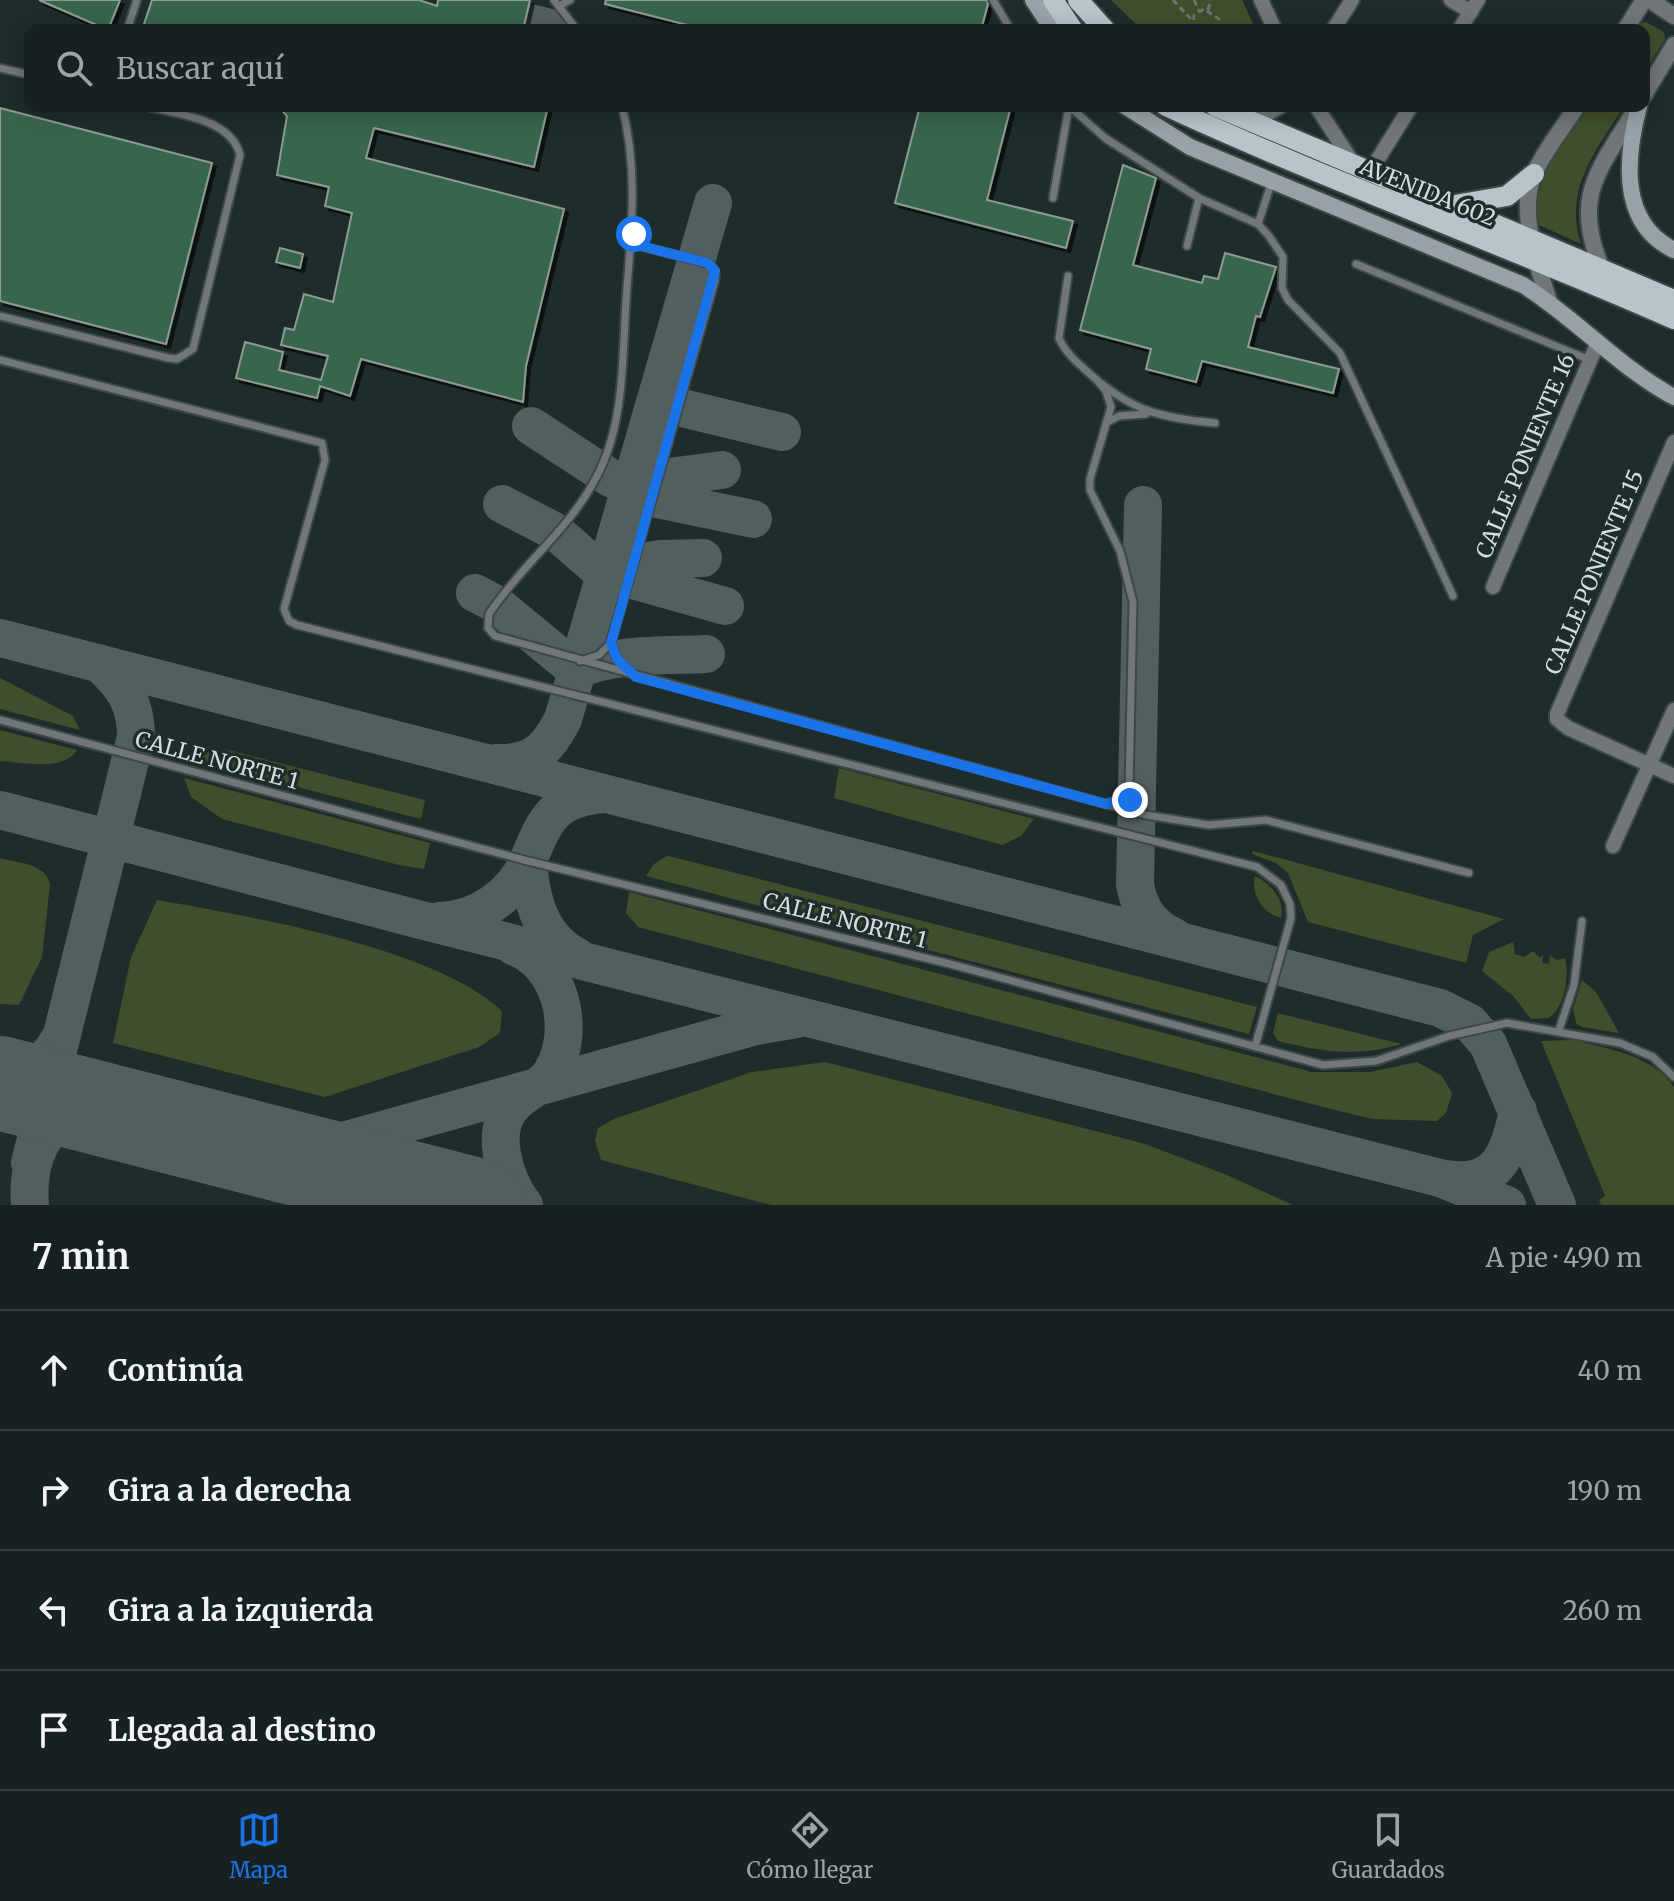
<!DOCTYPE html>
<html lang="es">
<head>
<meta charset="utf-8">
<style>
	:root { --surface:#172121; --page:#20292a; --text:#f1f3f6; --muted:#9ea3a5; --line:#363e3f; --accent:#1a73e8 }
	body { margin:0; font-family:Merriweather,serif; background:var(--page); color:var(--text) }
	.stop { position:absolute; width:24px; height:24px; margin:-18px; border:6px solid #1a73e8; border-radius:50%; background:#fff }
	.stop.end { background:#1a73e8; border-color:#fff; box-shadow:0 2px 8px #0008 }
	.list { margin:0; padding:0; list-style:none }
	h2 { display:flex; justify-content:space-between; align-items:center; height:104px; margin:0; padding:0 32px; font-size:34px }
	h2 small { font-size:26px; font-weight:400; color:var(--muted) }
	.list li { display:grid; grid-template-columns:52px 1fr auto; gap:24px; align-items:center; box-sizing:border-box; height:120px; padding:0 32px; border-top:2px solid var(--line) }
	.list b { display:block; font-size:30px; white-space:nowrap }
	.list em { font-size:26px; font-style:normal; color:var(--muted) }
	.icon { flex:none; width:44px; height:44px; fill:none; stroke:currentColor; stroke-width:2; stroke-linecap:round; stroke-linejoin:round }
	.map { position:relative; flex:none; width:1674px; height:1205px; overflow:hidden }
	.search { position:absolute; background:var(--surface); box-shadow:0 4px 20px #0003; left:24px; right:24px; top:24px; height:88px; display:flex; align-items:center; gap:20px; box-sizing:border-box; padding:0 28px; border-radius:16px; color:var(--muted); font-size:30px }
	.sheet { height:584px; background:var(--surface) }
	nav { display:flex; justify-content:space-around; align-items:center; box-sizing:border-box; height:112px; border-top:2px solid var(--line); background:var(--surface); font-size:22px; color:var(--muted) }
	nav a { display:grid; justify-items:center; gap:4px }
	nav .on { color:var(--accent) }
	.map>svg:first-child { display:block }
</style>
</head>
<body>
<div class="map">
<svg width="1674" height="1205" viewBox="0 0 1674 1205">
	<defs>
		<filter id="shadow"><feDropShadow dx="4" dy="4" stdDeviation="0" flood-color="#0009"/></filter>
	</defs>
	<rect width="100%" height="100%" fill="#1f2c2c"/>
	<path fill="#404e2b" d="M1111,0H1242L1256,30H1142Z
		M1646,22L1664,32L1665,39L1644,73V30H1635L1639,23Z
		M1587,106H1624C1596,151 1563,189 1581,244L1537,224C1532,177 1563,144 1587,106Z
		M0,678L73,716L80,730L0,709Z
		M0,730L77,750C64,772 22,762 0,761Z
		M228,750L425,800L421,819L193,760L205,752Z
		M839,768L1034,819L1021,836L1002,845L834,798Z
		M184,778L430,843L424,869L399,865L222,819L191,797Z
		M1253,851L1504,919L1473,935L1466,963L1308,922L1288,873L1276,863L1252,854Z
		M667,856L673,857L1257,1007L1249,1034L646,876L654,864Z
		M0,858C18,863 45,863 50,884L42,957L19,1005L0,1004Z
		M1255,876C1270,883 1286,900 1281,918C1263,913 1250,895 1255,876Z
		M629,892L1312,1072H1370L1417,1062L1442,1076L1452,1093L1446,1113L1437,1121L1372,1119L1331,1109L638,927L626,913Z
		M157,900C249,916 436,948 502,1011L500,1033L479,1047L325,1097L113,1043L131,957Z
		M1513,942L1515,954L1524,957L1533,951L1540,958L1543,954L1542,963L1549,964L1550,955L1557,960L1565,958C1569,975 1566,1006 1549,1018L1531,1019L1513,996L1482,971L1489,952Z
		M1582,980L1596,992L1619,1033L1582,1027L1576,1023L1573,1009Z
		M1278,1013L1401,1044C1358,1057 1321,1052 1278,1041L1273,1033Z
		M1574,1040C1608,1049 1653,1055 1674,1087V1205H1601L1599,1200L1605,1196L1541,1041Z
		M825,1062L1142,1143L1227,1175L1293,1205H771L601,1160L595,1141L598,1128L614,1119L752,1072Z"/>
	<g fill="none" stroke-linecap="round" stroke-linejoin="round">
		<path stroke="#535e5e" stroke-width="38" d="M530,23L557,30
			M678,407L782,432
			M531,426L609,477L630,487
			M629,489L669,477L722,470
			M652,498L753,519
			M502,504L556,532L604,574
			M1143,505L1135,885C1140,911 1151,926 1174,937
			M609,568L660,559L703,558
			M629,579L725,606
			M475,593L496,604L576,670
			M0,638L1440,1008L1470,1023L1488,1044L1557,1205
			M576,670C616,653 663,656 706,654
			M496,763C532,764 547,751 563,719L713,203
			M0,810L421,920L1440,1178L1507,1205
			M528,861C531,901 540,938 579,958
			M439,921C477,920 513,896 528,861C546,817 555,797 606,794
			M513,946C561,963 577,1030 552,1072C543,1087 527,1091 515,1103C488,1128 504,1180 524,1205
			M0,1080C28,1077 47,1062 60,1038
			M262,1150L314,1149L756,1026L797,1019
			M30,1163L136,737C136,703 124,686 99,663
			M1446,1179C1498,1187 1509,1154 1518,1111
			M30,1205C27,1164 39,1119 88,1112C104,1110 122,1116 139,1119"/>
		<path stroke="#535e5e" stroke-width="94" d="M0,1083L477,1205"/>
	</g>
	<path fill="#37654d" stroke="#8e9b93" stroke-width="2" filter="url(#shadow)" d="M39,0H120L108,30Z
		M152,0H419L437,6L438,0H530L523,30H142Z
		M606,0H987L988,4L981,30H707L605,4Z
		M278,106H548L534,167L374,128L366,158L564,209L526,366L523,402L361,359L350,396L320,386L317,398L236,378L245,342L283,352L279,370L321,380L328,356L281,345L285,328L294,330L304,294L333,302L352,213L325,206L329,187L277,175L287,116Z
		M920,106H1011L987,200L1073,221L1066,248L895,203Z
		M0,108L212,163L166,344L0,301Z
		M1123,165L1156,178L1133,265L1202,283L1204,276L1218,279L1225,253L1276,267L1260,317L1256,316L1248,347L1339,369L1333,393L1202,361L1196,382L1146,369L1151,349L1080,330Z
		M280,248L303,254L300,268L276,262Z"/>
	<g fill="none" stroke-linecap="round" stroke-linejoin="round">
		<g stroke="#3c4848" stroke-width="11">
			<path id="service" d="M554,0L577,30
				M993,0L1011,30
				M559,6L570,0
				M127,30L137,0
				M0,68L30,75
				M622,106C639,172 631,233 626,301C622,363 625,430 592,485C565,533 519,568 489,614L488,628L495,636L1146,815L1209,825L1266,820L1469,873
				M1069,106L1105,138L1199,198L1258,224L1269,236L1283,257L1282,288L1288,300L1340,353L1453,596
				M1053,198L1069,106
				M1258,224L1272,181
				M1187,246L1199,198
				M1356,264L1590,360
				M1068,276L1059,338C1065,353 1079,364 1091,375C1132,411 1161,418 1215,423
				M0,316L168,358L177,359L193,349L240,155C231,118 178,115 146,106
				M0,360L322,443L325,460L284,609L289,621L297,625L1257,867L1281,885L1290,904L1291,918L1255,1047
				M1096,379L1106,391L1111,407L1090,479V490L1120,551L1133,602L1129,789L1137,810
				M1106,423L1119,416L1146,414
				M611,643L617,659L631,673
				M580,661L599,655L611,643L715,280V271L710,264L641,246L633,232
				M0,720L528,861L950,964L1323,1065L1376,1061L1449,1036L1507,1023L1620,1043L1653,1057L1674,1077
				M1109,803L1121,798L1129,789
				M1559,1030L1574,985L1582,921"/>
		</g>
		<g stroke="#3c4848" stroke-width="18">
			<path id="minor" d="M1261,0L1275,30
				M1451,0L1471,12
				M1333,30L1352,0
				M1459,30L1478,0
				M1316,106L1355,166
				M1252,123L1281,106
				M1370,172L1411,106
				M1674,442L1557,714V719L1568,728L1674,776
				M1493,587L1598,342
				M1613,846L1674,710"/>
		</g>
		<g stroke="#3c4848" stroke-width="20">
			<path id="tertiary" d="M1650,0L1674,16
				M1625,30L1644,0
				M1644,95L1674,45
				M1601,267C1571,194 1601,168 1637,107
				M1549,301C1537,264 1518,213 1534,174C1544,151 1563,128 1577,106"/>
		</g>
		<g stroke="#3c4848" stroke-width="20">
			<path id="secondary" d="M1033,0L1053,30
				M1125,106L1190,147L1523,285C1576,318 1618,367 1674,397
				M1639,106C1626,156 1618,223 1674,250"/>
		</g>
		<g stroke="#3c4848" stroke-width="24">
			<path id="primary" d="M1053,0L1073,30
				M1078,0L1105,30
				M1166,106C1333,183 1506,245 1674,319
				M1215,106L1674,300
				M1455,205L1507,196L1534,174"/>
		</g>
		<path stroke="#6a7575" stroke-width="3" stroke-dasharray="6 4" stroke-linecap="butt" d="M1173,0L1192,20
			M1194,0L1199,11
			M1208,10L1211,0
			M1193,30L1194,15L1204,9L1219,19L1218,30"/>
		<use href="#service" stroke="#707679" stroke-width="7"/>
		<use href="#minor" stroke="#707679" stroke-width="14"/>
		<use href="#tertiary" stroke="#707679" stroke-width="16"/>
		<use href="#secondary" stroke="#98a2a6" stroke-width="16"/>
		<use href="#primary" stroke="#b7c4c9" stroke-width="20"/>
	</g>
	<g fill="none" stroke-linecap="round" stroke-linejoin="round">
		<path stroke="#1a73e8" stroke-width="10" d="M634,234L641,246L708,263L715,271L611,643L617,659L636,677L1106,804L1117,801L1129,789L1130,800"/>
	</g>
	<g text-anchor="middle" dominant-baseline="central" stroke-width="7" stroke-linejoin="round" paint-order="stroke">
		<g font-size="22" fill="#d4dcdc" stroke="#1f2c2c">
			<text transform="translate(1428 192) rotate(22)">AVENIDA 602</text>
			<text transform="translate(1525 456) rotate(-67)">CALLE PONIENTE 16</text>
			<text transform="translate(1594 572) rotate(-67)">CALLE PONIENTE 15</text>
			<text transform="translate(217 760) rotate(15)">CALLE NORTE 1</text>
			<text transform="translate(845 920) rotate(14)">CALLE NORTE 1</text>
		</g>
	</g>
</svg>
<div class="stop" style="left:634px;top:234px"></div>
<div class="stop end" style="left:1130px;top:800px"></div>
<div class="search"><svg class="icon" aria-label="search" viewBox="0 0 24 24"><circle cx="10" cy="10" r="6"/><path d="M15 15l6 6"/></svg>Buscar aquí</div>
</div>
<section class="sheet">
<h2>7 min<small>A pie · 490 m</small></h2>
<ul class="list">
<li><svg class="icon" aria-label="ahead" viewBox="0 0 24 24"><path d="M12 20V5M6 11l6-6 6 6"/></svg><div><b>Continúa</b></div><em>40 m</em></li>
<li><svg class="icon" aria-label="right" viewBox="0 0 24 24"><path d="M7 20v-9h11M14 6l5 5-5 5"/></svg><div><b>Gira a la derecha</b></div><em>190 m</em></li>
<li><svg class="icon" aria-label="left" viewBox="0 0 24 24"><path d="M17 20v-9H6M10 6l-5 5 5 5"/></svg><div><b>Gira a la izquierda</b></div><em>260 m</em></li>
<li><svg class="icon" aria-label="arrive" viewBox="0 0 24 24"><path d="M6 21V4h12l-3 4 3 4H6"/></svg><div><b>Llegada al destino</b></div></li>
</ul>
</section>
<nav>
<a class="on"><svg class="icon" aria-label="map" viewBox="0 0 24 24"><path d="M3 6l6-2 6 2 6-2v14l-6 2-6-2-6 2zM9 4v14M15 6v14"/></svg>Mapa</a>
<a><svg class="icon" aria-label="directions" viewBox="0 0 24 24"><path d="M12 3l9 9-9 9-9-9zM9 14v-3h6M13 9l2 2-2 2"/></svg>Cómo llegar</a>
<a><svg class="icon" aria-label="saved" viewBox="0 0 24 24"><path d="M7 4h10v16l-5-4-5 4z"/></svg>Guardados</a>
</nav>
</body>
</html>
